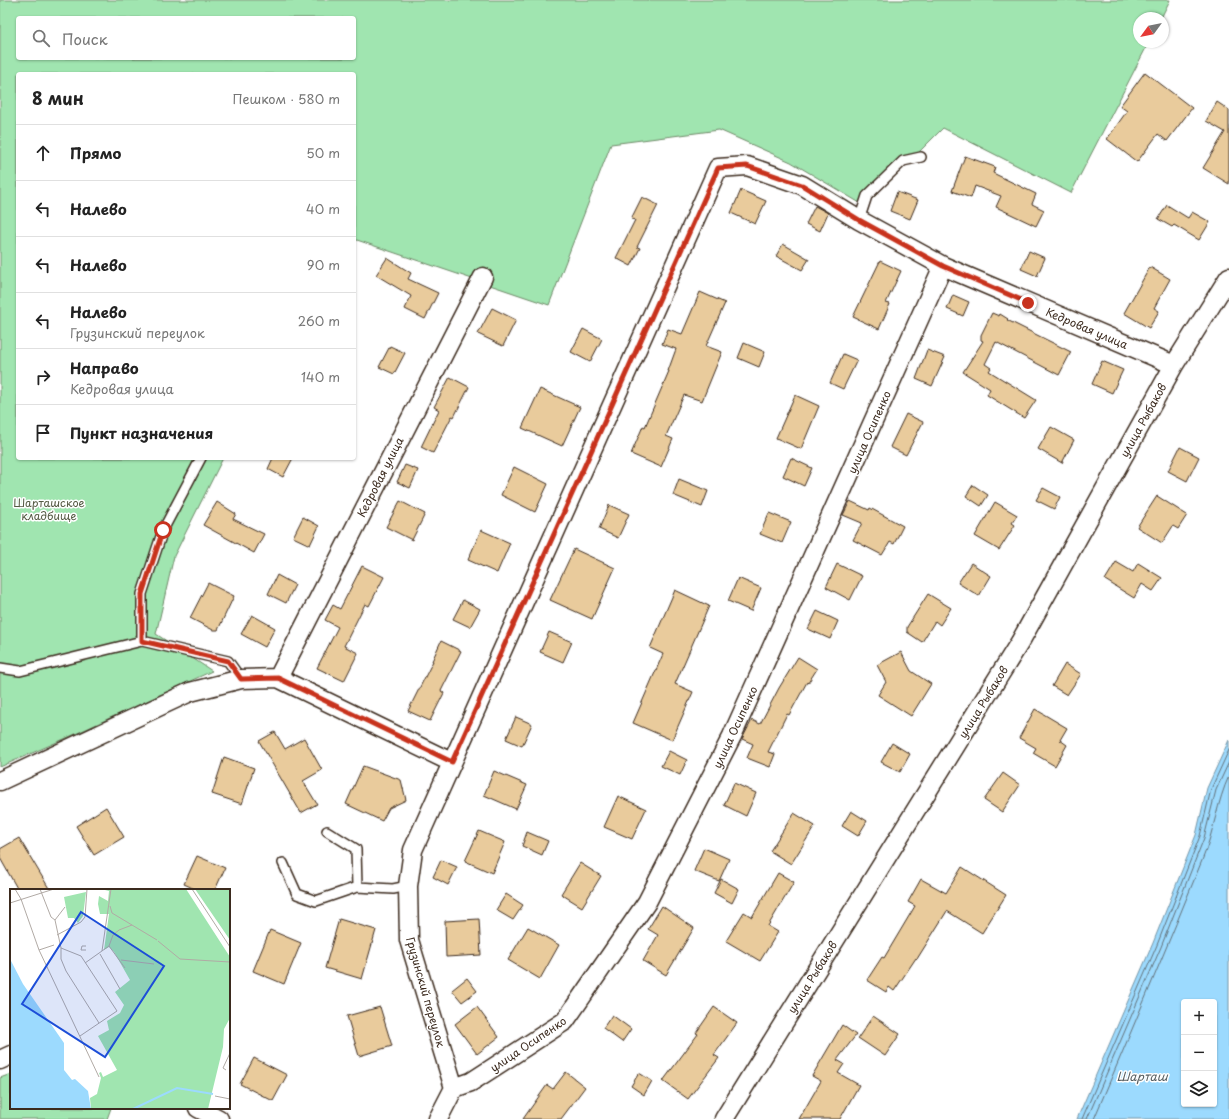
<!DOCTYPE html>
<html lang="ru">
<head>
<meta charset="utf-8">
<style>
	:root { --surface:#fff; --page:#f2f2f2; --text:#222; --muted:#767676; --line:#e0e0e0 }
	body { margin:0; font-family:"Playpen Sans",sans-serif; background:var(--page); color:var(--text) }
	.controls { position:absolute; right:12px; bottom:12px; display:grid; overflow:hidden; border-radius:4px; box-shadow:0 1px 3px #0004 }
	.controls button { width:36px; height:36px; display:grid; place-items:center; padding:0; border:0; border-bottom:1px solid var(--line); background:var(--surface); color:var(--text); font:20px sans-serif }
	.compass { position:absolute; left:1133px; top:12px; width:36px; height:36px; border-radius:50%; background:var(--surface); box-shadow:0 1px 3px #0004; rotate:237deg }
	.stop { position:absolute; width:12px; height:12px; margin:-9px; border:3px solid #c8321e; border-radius:50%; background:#fff }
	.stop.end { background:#c8321e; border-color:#fff; box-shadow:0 1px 4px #0008 }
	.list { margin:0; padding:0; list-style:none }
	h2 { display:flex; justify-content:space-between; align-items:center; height:52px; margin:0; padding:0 16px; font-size:17px }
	h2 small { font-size:13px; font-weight:400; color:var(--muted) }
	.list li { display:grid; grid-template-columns:26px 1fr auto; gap:12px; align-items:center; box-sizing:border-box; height:56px; padding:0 16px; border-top:1px solid var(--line) }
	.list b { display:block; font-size:15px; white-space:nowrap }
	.list p { margin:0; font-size:13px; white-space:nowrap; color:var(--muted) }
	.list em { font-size:13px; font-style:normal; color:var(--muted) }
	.icon { flex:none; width:22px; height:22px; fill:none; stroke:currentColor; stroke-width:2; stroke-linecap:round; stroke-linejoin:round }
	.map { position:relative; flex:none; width:1229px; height:1119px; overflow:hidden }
	.search { position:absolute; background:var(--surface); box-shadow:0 1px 3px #0004; left:16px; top:16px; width:340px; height:44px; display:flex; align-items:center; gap:10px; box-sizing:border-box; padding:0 14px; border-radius:4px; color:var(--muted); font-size:15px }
	.panel { position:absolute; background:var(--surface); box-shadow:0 1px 3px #0004; left:16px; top:72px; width:340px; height:388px; border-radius:4px }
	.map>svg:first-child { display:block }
</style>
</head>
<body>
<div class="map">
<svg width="1229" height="1119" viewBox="0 0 1229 1119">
	<rect width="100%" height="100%" fill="#fff"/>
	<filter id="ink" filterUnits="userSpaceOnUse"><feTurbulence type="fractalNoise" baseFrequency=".025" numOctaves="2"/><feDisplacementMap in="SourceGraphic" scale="8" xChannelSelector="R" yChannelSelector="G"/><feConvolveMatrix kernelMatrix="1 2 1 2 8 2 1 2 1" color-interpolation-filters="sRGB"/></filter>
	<g filter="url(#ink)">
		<path fill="#a0e5b0" stroke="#6e8867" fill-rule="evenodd" d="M0,0H1170L1161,18H1139V42H1149L1071,193L943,128L865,206L791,162L719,130L611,144L549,305L354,239V74H18V458H223L174,556L156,634L212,671L71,736L0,767ZM18,18H354V58H18Z
			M11,1074V1108H111L107,1119H0V1078Z"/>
		<path fill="#9cdafe" stroke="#7594a4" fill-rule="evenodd" d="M1229,740V1119H1077L1153,943L1196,835L1207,788ZM1184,1002H1214V1104H1184Z"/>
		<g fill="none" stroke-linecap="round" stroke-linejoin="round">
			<path stroke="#627078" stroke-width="1" d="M1082,1119L1157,945L1200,836L1211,789L1229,750
				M1087,1119L1161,947L1204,838L1216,790L1229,762
				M1094,1119C1131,1032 1168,945 1203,858C1214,831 1217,802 1229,776"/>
		</g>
		<path fill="#e9cb9c" stroke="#3b2a1e" d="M1145,72L1192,108L1167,141L1158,134L1137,162L1107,139L1127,111L1120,106Z
			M1217,102L1229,110V184L1203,168L1225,132L1206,121Z
			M965,156L995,167L993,173L1036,194L1032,204L1044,210L1036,226L996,207L1001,196L975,186L971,198L952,191Z
			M741,190L766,201L755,224L731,213Z
			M897,192L918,200L910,219L890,211Z
			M642,197L658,205L637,247L640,248L631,266L616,258L635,220L631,219Z
			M1167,205L1188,218L1192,212L1210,222L1199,240L1174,225L1172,227L1158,219Z
			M815,206L828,213L820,231L806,224Z
			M783,244L809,259L802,270L776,256Z
			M1029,251L1045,258L1037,276L1021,269Z
			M387,258L411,273L408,279L438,293L425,319L405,309L411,296L376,275Z
			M880,261L901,271L886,303L890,304L879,329L853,317Z
			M1150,267L1170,279L1154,308L1159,311L1149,328L1124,313Z
			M700,292L725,303L706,346L722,352L702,401L684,395L666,436L673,439L661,467L631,454L643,426L645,427L669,371H668L676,349L662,344L668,329L682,334Z
			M953,295L969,302L963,316L947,309Z
			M492,308L516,320L503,346L478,334Z
			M992,313L999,316L1000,314L1008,319L1007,320L1071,352L1059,375L996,342L985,364L991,368L989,371L1036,400L1024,418L987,395L990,389L963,372L983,341L981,340V335Z
			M583,329L602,339L590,362L571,352Z
			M744,343L765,352L759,367L738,358Z
			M390,346L405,353L394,374L379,367Z
			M927,350L945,357L932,386L916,379Z
			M843,354L857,360L843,389L830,383Z
			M1102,361L1123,370L1112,393L1092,384Z
			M450,377L469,387L454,417L452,416L433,453L421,447L439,410L434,407Z
			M540,389L580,407L562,446L522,428Z
			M795,395L819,406L801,449L776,438Z
			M906,414L923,422L906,455L890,447Z
			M1051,427L1074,440L1062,463L1038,449Z
			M1180,447L1199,457L1187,481L1168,471Z
			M273,458H293L283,477L268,469Z
			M791,458L812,468L804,486L783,476Z
			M405,465L418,470L410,488L397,482Z
			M514,467L548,484L535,512L501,495Z
			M679,479L708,491L702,507L673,495Z
			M973,485L988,495L981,506L966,496Z
			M1043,488L1060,497L1054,509L1036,500Z
			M1157,496L1187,515L1178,529L1173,526L1162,543L1137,527Z
			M400,501L425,514L412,540L386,527Z
			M850,501L869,510L870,508L903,526L894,544L890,542L882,555L853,540L862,523L843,515Z
			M217,502L236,514L233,519L264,534L254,553L203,525Z
			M995,502L1017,515L1012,523L1015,525L999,550L975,536Z
			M609,505L629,514L618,538L599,529Z
			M769,513L791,522L782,543L760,534Z
			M303,517L319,526L310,545L293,537Z
			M481,530L510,543L497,573L468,560Z
			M574,549L615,568L592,619L550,600Z
			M1116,562L1133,572L1138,563L1162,578L1153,591L1142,584L1134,598L1105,580Z
			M971,563L991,576L979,596L958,583Z
			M837,564L862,576L850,600L826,587Z
			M362,566L384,577L369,606L365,604L344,646L358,653L344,681L317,668L338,627L325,620L333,605L340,609Z
			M277,575L295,585L286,603L268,594Z
			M738,578L761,588L751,611L728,601Z
			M208,583L234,596L218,630H213L190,618Z
			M675,590L709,606L675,684L693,692L672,740L633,723L663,654L650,648Z
			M928,594L951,608L940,625L935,621L922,642L907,632V627Z
			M463,600L480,609L470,627L453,619Z
			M817,611L838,621L830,639L808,629Z
			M252,615L275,628L265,647L241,634Z
			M549,632L572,642L563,662L540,652Z
			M441,641L461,651L441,691L444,693L430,721L408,711L433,661H432Z
			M901,652L911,671L931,684L911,716L878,695L886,682L877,665Z
			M798,657L817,669L808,683L807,682L789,715L787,714L768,752L775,754L770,767L747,758L753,744L742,739L752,720L760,724L779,688Z
			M1065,664L1081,674L1067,695L1052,686Z
			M1035,709L1067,728L1060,740L1067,745L1055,766L1033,753L1036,748L1019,738Z
			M516,717L532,724L522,746L506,739Z
			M275,732L285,749L304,738L322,770L303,781L317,804L301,813L259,741Z
			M892,743L910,754L900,772L881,762Z
			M669,751L687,760L680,775L661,766Z
			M224,757L254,768L242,804L212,794Z
			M363,766L401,780L406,800L389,808L382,821L346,804Z
			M494,771L527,785L516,809L484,795Z
			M1003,773L1020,785L1002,812L984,800Z
			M734,783L756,793L746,816L724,805Z
			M618,796L646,809L632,839L604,827Z
			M106,807L124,837L94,855L76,826Z
			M851,811L867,821L858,836L842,826Z
			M794,813L815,826L791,864L770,851Z
			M479,831L505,842L492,873L465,861Z
			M527,832L548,841L542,855L522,846Z
			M19,838L50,890H18L0,858V849Z
			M704,848L729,859L719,881L694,871Z
			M197,856L225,868L215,890H197L184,884Z
			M441,860L457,867L448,885L433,877Z
			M580,863L601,876L582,907L561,894Z
			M962,867L1006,895L982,933L947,911L917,959L916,958L894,991L889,987L886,992L867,980L882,957L884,958L915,906L908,902L921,879L946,893Z
			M778,873L794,882L768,926L778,932L760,961L726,941L744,912L752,917Z
			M721,879L739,889L732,903L714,893Z
			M506,894L523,905L513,920L496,910Z
			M662,906L694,928L666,975L643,961L658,935L648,929Z
			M339,919L376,930L362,979L325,968Z
			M479,919L481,955L446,957L445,921Z
			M528,927L559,945L540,979L508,960Z
			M270,930L301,943L284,984L253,971Z
			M467,978L477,991L462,1002L452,990Z
			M380,1007L392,1046L359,1056L347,1016Z
			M477,1007L499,1037L477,1054L455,1024Z
			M714,1007L737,1023L714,1055L719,1058L688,1099L663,1081L698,1034L696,1033Z
			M612,1015L631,1029L622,1042L603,1028Z
			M873,1016L900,1034L885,1056L858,1038Z
			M842,1025L856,1035L837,1060L844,1064L838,1073L859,1085L840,1119H799L821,1081L812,1076Z
			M254,1058L287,1075L273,1101L240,1084Z
			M566,1072L585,1087L561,1119H523L547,1085L553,1089Z
			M639,1073L652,1081L644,1095L631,1086Z"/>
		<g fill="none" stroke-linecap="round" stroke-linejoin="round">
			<g stroke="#3b2a1e" stroke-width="12">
				<path id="lane" d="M859,220L867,196L903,161L921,157
					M142,641V594L163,530L201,458
					M0,668L20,671L142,641L228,661L241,679
					M283,863L297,894L316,901L357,887L356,849L327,831
					M357,887L393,889L408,886"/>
			</g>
			<g stroke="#3b2a1e" stroke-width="21">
				<path id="street" d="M278,678L483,277
					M0,781L190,692L241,679L278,678L451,762
					M0,1060L11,1055
					M454,1088L409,940L408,886L413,850L718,168L747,166L802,185L859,220L943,266L1174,365
					M198,1108L219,1119
					M438,1119L454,1088L471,1082L565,1021L647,902L732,736L943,266
					M724,1119L1020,642L1174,365L1229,277"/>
			</g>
			<use href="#lane" stroke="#fff" stroke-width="9"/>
			<use href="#street" stroke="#fff" stroke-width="18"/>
		</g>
	</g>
	<g fill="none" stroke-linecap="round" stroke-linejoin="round" filter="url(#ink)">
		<path stroke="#c8321e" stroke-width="5" d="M163,530L142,594V641L228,661L241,679L278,678L452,762L718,168L747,166L802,185L859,220L943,266L1028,303"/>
	</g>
	<g text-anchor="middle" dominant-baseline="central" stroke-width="3" stroke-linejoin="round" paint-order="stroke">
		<g font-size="11" fill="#3b2a1e" stroke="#fff">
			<text transform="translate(1087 328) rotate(23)">Кедровая улица</text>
			<text transform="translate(1143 420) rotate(-61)">улица Рыбаков</text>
			<text transform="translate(869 432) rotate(-66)">улица Осипенко</text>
			<text transform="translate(380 477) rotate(-63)">Кедровая улица</text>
			<text transform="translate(983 702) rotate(-58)">улица Рыбаков</text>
			<text transform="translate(735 727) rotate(-65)">улица Осипенко</text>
			<text transform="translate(812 977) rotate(-58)">улица Рыбаков</text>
			<text transform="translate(426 992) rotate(74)">Грузинский переулок</text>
			<text transform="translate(528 1044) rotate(-34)">улица Осипенко</text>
		</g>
		<g font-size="11" fill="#545942" stroke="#fff">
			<text x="49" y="502">Шарташское<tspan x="49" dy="13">кладбище</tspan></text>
		</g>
		<g font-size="12" font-style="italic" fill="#585f61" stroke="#fff">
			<text x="1142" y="1076">Шарташ</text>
		</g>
	</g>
	<g transform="translate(10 889)">
		<rect width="220" height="220" fill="#fff"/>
		<path d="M91,0H176L220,68V129L214,140L213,158L198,220H81L80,209L87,205L91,189L89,184L91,183L93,188L107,181L88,147L99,141L97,132L110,124L114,116L105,103L120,91L104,63L99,58L94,61L99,25H90L88,15L89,7L98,12L99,2ZM185,0H220V51ZM76,3L73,27L68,34L64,29H58L54,8Z" fill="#a0e5b0"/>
		<path d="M0,70L13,95L54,154V181L62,191L65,190L78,202L81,220H0Z" fill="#9cdafe"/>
		<path fill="none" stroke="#9cdafe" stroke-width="2" d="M123,220L167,199L203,205"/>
		<path fill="none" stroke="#b1aaa5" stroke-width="1" d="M5,0L11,10L29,61L89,188M30,0L41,28L45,31L51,59V70L56,82L89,134M182,0L220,58M0,14L44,0M100,17L102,24L147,51M45,31L55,18M47,46L71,33L75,28L77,0M148,52L170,70L220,73M76,57H72L71,61H76M99,57L115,79M51,59L71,67L107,122L70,147M29,61L44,56M92,62L101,0M90,65L110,100M111,71L144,75M75,74L99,57L103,46L109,41L122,36M216,181L213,179L220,164M205,207L220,210"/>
		<path fill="#1d4ed8" fill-opacity="0.15" stroke="#1d4ed8" stroke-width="2" d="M71,23L154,77L95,168L12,115Z"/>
		<rect width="220" height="220" fill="none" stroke="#3b2a1e" stroke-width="2"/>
	</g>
</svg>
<div class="controls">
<button>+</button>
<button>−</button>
<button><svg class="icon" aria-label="layers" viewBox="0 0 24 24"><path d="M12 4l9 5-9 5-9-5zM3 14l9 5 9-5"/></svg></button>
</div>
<svg class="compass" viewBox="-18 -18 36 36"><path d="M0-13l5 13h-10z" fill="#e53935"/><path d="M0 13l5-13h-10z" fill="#767676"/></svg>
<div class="stop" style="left:163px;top:530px"></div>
<div class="stop end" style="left:1028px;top:303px"></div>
<div class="search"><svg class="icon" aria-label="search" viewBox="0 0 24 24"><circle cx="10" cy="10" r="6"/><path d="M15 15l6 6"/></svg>Поиск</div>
<section class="panel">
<h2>8 мин<small>Пешком · 580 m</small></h2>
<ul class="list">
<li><svg class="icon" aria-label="ahead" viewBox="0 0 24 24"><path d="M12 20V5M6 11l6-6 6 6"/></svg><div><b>Прямо</b></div><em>50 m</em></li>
<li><svg class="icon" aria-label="left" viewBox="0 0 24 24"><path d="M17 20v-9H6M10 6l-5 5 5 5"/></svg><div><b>Налево</b></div><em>40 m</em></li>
<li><svg class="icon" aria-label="left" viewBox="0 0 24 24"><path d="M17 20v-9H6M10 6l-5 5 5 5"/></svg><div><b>Налево</b></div><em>90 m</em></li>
<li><svg class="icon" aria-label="left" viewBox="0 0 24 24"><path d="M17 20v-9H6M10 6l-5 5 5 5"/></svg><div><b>Налево</b><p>Грузинский переулок</p></div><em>260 m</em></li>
<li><svg class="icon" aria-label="right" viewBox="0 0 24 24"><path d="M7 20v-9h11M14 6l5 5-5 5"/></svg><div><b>Направо</b><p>Кедровая улица</p></div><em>140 m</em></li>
<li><svg class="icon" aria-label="arrive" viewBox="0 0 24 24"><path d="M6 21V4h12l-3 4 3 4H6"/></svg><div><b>Пункт назначения</b></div></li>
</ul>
</section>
</div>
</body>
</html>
